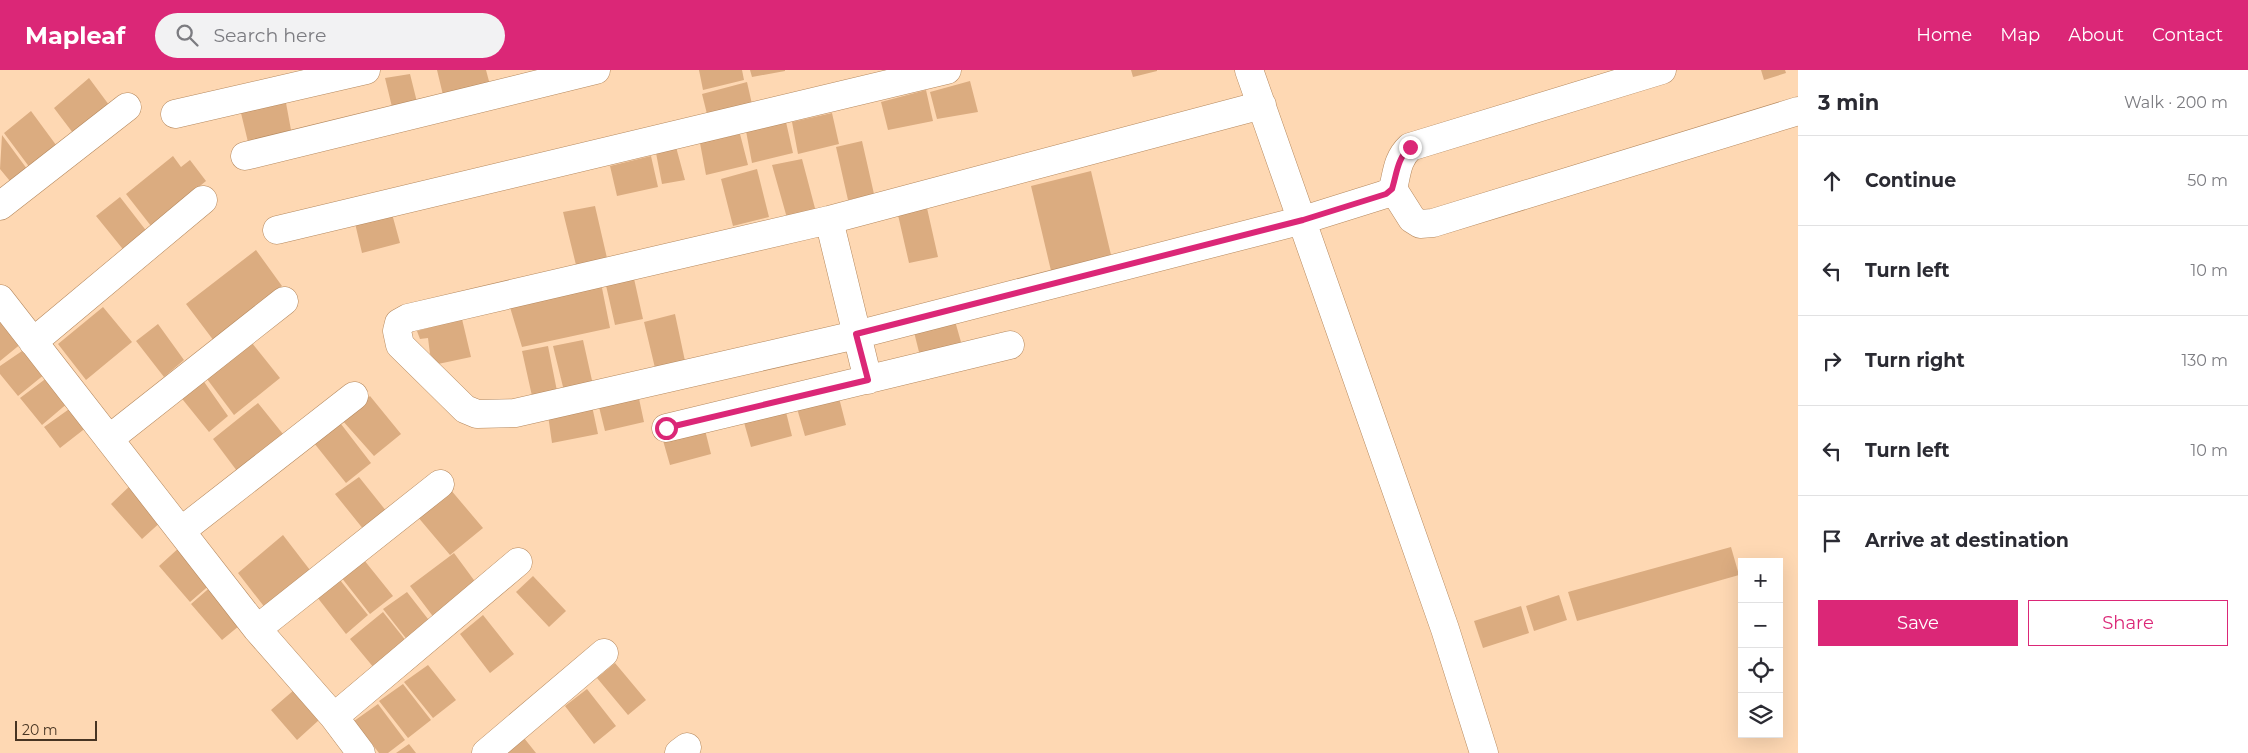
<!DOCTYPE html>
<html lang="en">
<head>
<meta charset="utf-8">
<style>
	:root { --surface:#fff; --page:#f2f2f3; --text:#2b2b33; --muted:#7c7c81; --line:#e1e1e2; --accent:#db2777 }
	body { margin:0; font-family:Montserrat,sans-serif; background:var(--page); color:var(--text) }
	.controls { position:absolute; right:15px; bottom:15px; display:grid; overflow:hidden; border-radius:0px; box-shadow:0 5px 20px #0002 }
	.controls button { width:45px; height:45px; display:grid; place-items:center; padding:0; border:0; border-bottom:1px solid var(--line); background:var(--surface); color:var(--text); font:25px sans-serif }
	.scale { position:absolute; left:15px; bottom:12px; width:82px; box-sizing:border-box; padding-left:5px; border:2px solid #473422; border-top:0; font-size:14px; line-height:18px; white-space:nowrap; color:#473422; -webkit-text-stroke:4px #fed8b3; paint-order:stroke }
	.stop { position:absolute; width:15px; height:15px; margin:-11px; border:4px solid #db2777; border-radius:50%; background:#fff }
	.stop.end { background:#db2777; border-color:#fff; box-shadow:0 1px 5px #0008 }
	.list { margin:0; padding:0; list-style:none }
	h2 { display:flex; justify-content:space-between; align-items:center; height:65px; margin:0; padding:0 20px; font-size:21px }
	h2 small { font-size:16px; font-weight:400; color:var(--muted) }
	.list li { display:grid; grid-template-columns:32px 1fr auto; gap:15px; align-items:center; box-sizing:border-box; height:90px; padding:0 20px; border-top:1px solid var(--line) }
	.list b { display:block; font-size:19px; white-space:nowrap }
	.list em { font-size:16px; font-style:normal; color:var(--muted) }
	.actions { display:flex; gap:10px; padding:15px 20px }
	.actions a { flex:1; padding:11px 0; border:1px solid var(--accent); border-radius:0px; text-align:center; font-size:18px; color:var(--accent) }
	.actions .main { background:var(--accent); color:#fff }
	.icon { flex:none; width:28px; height:28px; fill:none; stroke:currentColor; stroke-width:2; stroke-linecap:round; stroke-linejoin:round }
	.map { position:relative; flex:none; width:1798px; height:683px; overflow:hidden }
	header { display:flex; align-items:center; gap:30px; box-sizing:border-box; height:70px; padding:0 25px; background:var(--accent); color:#fff }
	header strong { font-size:24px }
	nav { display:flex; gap:28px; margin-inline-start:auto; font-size:18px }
	.search { width:350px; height:45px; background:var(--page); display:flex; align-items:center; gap:12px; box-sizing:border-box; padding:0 18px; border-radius:28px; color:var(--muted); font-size:19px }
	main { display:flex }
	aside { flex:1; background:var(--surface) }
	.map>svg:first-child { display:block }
</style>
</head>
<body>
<header>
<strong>Mapleaf</strong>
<div class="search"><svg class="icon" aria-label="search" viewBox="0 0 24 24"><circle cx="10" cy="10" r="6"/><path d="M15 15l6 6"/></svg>Search here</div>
<nav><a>Home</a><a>Map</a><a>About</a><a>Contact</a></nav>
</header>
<main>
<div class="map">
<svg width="1798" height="683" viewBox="0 0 1798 683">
	<rect width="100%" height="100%" fill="#fed8b3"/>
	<path fill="#dbac80" d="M437,0H486L490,15L443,25Z
		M699,0H742L744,10L703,20Z
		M750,0H785V1L752,7Z
		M1131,0H1157V1L1133,7Z
		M1761,0H1785L1786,3L1764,10Z
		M410,4L417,32L392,37L385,8Z
		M89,8L112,39L76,67L54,38Z
		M970,11L978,42L937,49L930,22Z
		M747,12L754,43L709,52L702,24Z
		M926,20L933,51L888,60L881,32Z
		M286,33L291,60L248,72L241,43Z
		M31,41L59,79L33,102L4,63Z
		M832,43L839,74L798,84L792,52Z
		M786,52L793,83L752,93L746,61Z
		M740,64L748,95L706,105L700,73Z
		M2,65L30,103L14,116L0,99Z
		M862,71L874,124L848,130L836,77Z
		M676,77L685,110L662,114L656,83Z
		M173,86L181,97L190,90L206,111L151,156L126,124Z
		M651,86L658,117L617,126L610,96Z
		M802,89L816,142L787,148L772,95Z
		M757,99L769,147L733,156L721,109Z
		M1091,101L1112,189L1052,205L1031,116Z
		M120,127L148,163L126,183L96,146Z
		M595,136L607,188L576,195L563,142Z
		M927,138L938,187L909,193L898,145Z
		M391,140L400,173L362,183L354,149Z
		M256,180L282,216L214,271L186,234Z
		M633,204L643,249L615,255L605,211Z
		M601,213L610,258L522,277L509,234Z
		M103,237L132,272L86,310L58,274Z
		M675,244L685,291L655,298L644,252Z
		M0,249L22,273L0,291Z
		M462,249L471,287L438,294L430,284L428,268L420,269L417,261Z
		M955,251L963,279L921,290L914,262Z
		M158,254L184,290L164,307L136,271Z
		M583,270L593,315L564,321L553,276Z
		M252,273L280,308L234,345L207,309Z
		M548,276L557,321L532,326L522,281Z
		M25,279L45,304L18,326L0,304V296Z
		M200,306L228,346L209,362L179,325Z
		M48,307L69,332L42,355L20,328Z
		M638,324L644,352L605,361L598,333Z
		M838,324L846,355L805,366L796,335Z
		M370,326L401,364L374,386L342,350Z
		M258,333L287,369L240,405L213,369Z
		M592,336L598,364L552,373L548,345Z
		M72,337L87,357L60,378L44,357Z
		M785,338L792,366L751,377L743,349Z
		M341,354L371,393L346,413L314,373Z
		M704,356L711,384L670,395L662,367Z
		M359,407L387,442L364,460L335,424Z
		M134,412L163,450L142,469L111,434Z
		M450,419L483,458L450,485L417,446Z
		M283,465L313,504L266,539L238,503Z
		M181,476L212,513L190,532L159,496Z
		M1731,477L1739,505L1577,551L1568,522Z
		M454,483L482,521L438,553L410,516Z
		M364,490L393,526L370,544L341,507Z
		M533,506L566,541L549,557L516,522Z
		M340,510L368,545L346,564L317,527Z
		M214,514L245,551L222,570L191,534Z
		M407,522L435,558L412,576L383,539Z
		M1559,525L1567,550L1534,561L1526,536Z
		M1521,536L1529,563L1483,578L1474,551Z
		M383,542L411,577L379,604L350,569Z
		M483,545L514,584L490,603L460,564Z
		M615,593L646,630L628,645L597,608Z
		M428,595L456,630L433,648L404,612Z
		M403,614L431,650L408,668L379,631Z
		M587,619L616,656L594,674L565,636Z
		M294,620L319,650L297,670L271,640Z
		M378,634L405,670L388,683H379L354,651Z
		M524,668L536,683H507Z
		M409,674L416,683H396Z"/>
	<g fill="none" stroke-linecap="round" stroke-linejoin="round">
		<g stroke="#b5885d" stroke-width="29">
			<path id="street" d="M1249,0L1445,559L1484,683
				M1262,35L829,150L408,248L399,253L397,261L400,275L465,339L477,344L515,343L856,265L1303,150L1386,124L1393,119C1397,103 1397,89 1410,77L1662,0
				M175,44L366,0
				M245,86L596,0
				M1393,119L1412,149L1420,154L1433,153L1798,41
				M0,136L127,37
				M829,150L868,310
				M277,160L947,0
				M0,229L257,559L334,647L361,683
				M33,272L203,130
				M666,358L1010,275
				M109,369L284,231
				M181,461L354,326
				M257,559L440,414
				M334,647L518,492
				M486,683L604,583
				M679,683L687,677"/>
		</g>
		<use href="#street" stroke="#fff" stroke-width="28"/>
	</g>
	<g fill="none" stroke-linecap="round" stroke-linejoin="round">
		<path stroke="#db2777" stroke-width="6" d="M666,358L868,310L856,264L1303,150L1386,124L1392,119C1397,103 1397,89 1410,77"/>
	</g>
</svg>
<div class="controls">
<button>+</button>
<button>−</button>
<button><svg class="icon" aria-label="locate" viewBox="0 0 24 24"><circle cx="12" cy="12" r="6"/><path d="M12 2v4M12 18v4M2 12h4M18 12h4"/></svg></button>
<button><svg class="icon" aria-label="layers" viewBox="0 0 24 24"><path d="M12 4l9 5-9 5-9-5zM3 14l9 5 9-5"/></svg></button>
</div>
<div class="scale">20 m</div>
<div class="stop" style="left:666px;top:358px"></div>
<div class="stop end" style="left:1410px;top:77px"></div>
</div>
<aside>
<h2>3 min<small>Walk · 200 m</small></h2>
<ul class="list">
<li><svg class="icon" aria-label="ahead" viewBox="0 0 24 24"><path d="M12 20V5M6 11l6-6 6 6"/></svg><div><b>Continue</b></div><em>50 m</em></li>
<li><svg class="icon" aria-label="left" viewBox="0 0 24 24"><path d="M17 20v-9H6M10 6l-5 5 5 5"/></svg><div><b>Turn left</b></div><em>10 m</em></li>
<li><svg class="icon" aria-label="right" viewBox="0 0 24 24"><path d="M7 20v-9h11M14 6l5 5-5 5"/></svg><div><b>Turn right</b></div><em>130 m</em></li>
<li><svg class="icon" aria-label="left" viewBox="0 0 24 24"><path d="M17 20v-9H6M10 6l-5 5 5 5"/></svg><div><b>Turn left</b></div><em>10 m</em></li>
<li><svg class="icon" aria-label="arrive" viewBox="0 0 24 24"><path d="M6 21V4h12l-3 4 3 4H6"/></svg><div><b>Arrive at destination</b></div></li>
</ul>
<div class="actions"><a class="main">Save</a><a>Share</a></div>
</aside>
</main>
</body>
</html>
